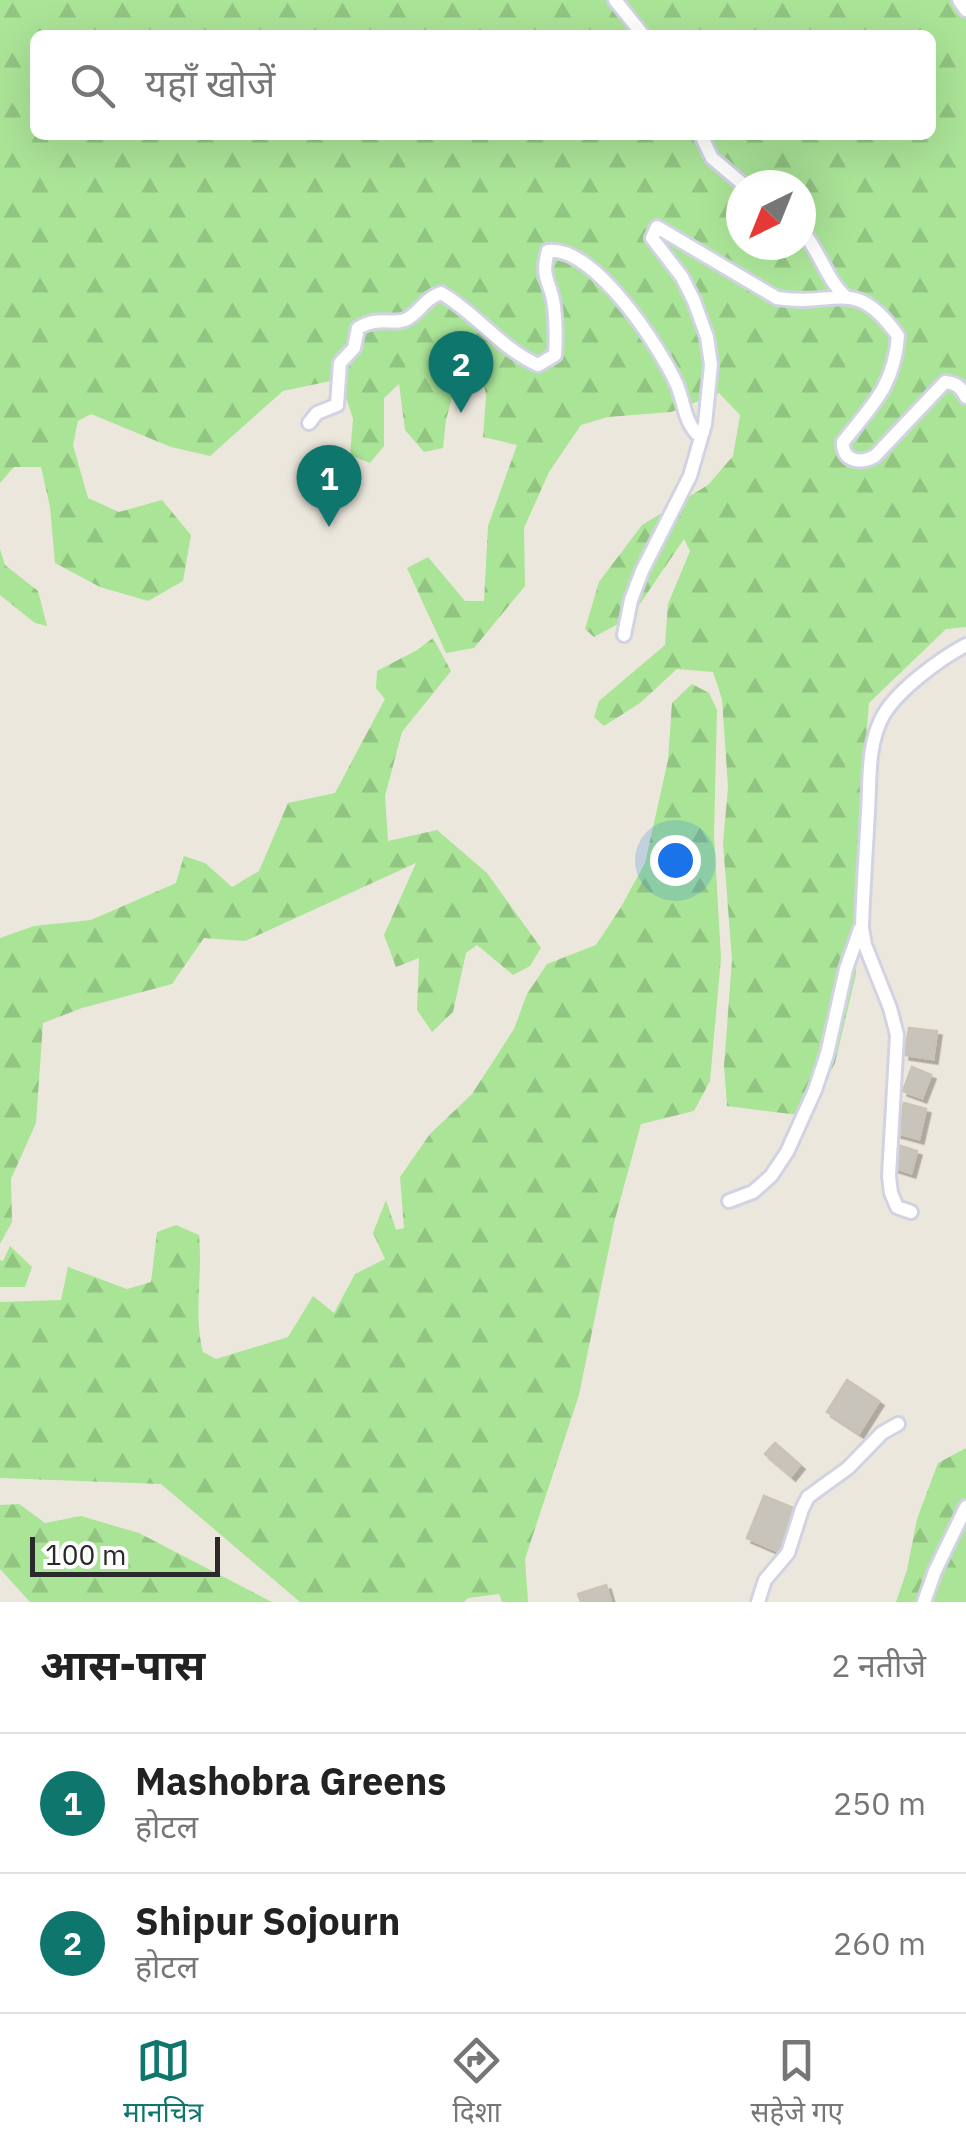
<!DOCTYPE html>
<html lang="hi">
<head>
<meta charset="utf-8">
<style>
	:root { --surface:#fff; --page:#f6f6f6; --text:#222; --muted:#767676; --line:#e0e0e0; --accent:#0f766e }
	body { margin:0; font-family:"IBM Plex Sans","Noto Sans Devanagari",sans-serif; background:var(--page); color:var(--text) }
	.compass { position:absolute; left:726px; top:170px; width:90px; height:90px; border-radius:50%; background:var(--surface); box-shadow:0 10px 40px #0002; rotate:223deg }
	.scale { position:absolute; left:30px; bottom:25px; width:190px; box-sizing:border-box; padding-left:10px; border:5px solid #2a2a2a; border-top:0; font-size:28px; line-height:35px; white-space:nowrap; color:#2a2a2a; -webkit-text-stroke:8px #fff; paint-order:stroke }
	.you { position:absolute; left:675px; top:860px; width:35px; height:35px; margin:-25px; border:8px solid #fff; border-radius:50%; background:#1a73e8; box-shadow:0 0 0 15px #1a73e833 }
	.badge { display:grid; place-items:center; width:65px; height:65px; border-radius:50%; background:var(--accent); color:#fff; font-size:32px; font-weight:700 }
	.pin { position:absolute; translate:-50% -82px; filter:drop-shadow(0 2px 5px #0008) }
	.pin::after { content:''; position:absolute; top:52px; width:35px; height:30px; background:inherit; clip-path:polygon(0 0,100% 0,50% 100%) }
	.list { margin:0; padding:0; list-style:none }
	h2 { display:flex; justify-content:space-between; align-items:center; height:130px; margin:0; padding:0 40px; font-size:42px }
	h2 small { font-size:32px; font-weight:400; color:var(--muted) }
	.list li { display:grid; grid-template-columns:65px 1fr auto; gap:30px; align-items:center; box-sizing:border-box; height:140px; padding:0 40px; border-top:2px solid var(--line) }
	.list b { display:block; font-size:38px; white-space:nowrap }
	.list p { margin:0; font-size:32px; white-space:nowrap; color:var(--muted) }
	.list em { font-size:32px; font-style:normal; color:var(--muted) }
	.icon { flex:none; width:55px; height:55px; fill:none; stroke:currentColor; stroke-width:2; stroke-linecap:round; stroke-linejoin:round }
	.map { position:relative; flex:none; width:966px; height:1602px; overflow:hidden }
	.search { position:absolute; background:var(--surface); box-shadow:0 10px 40px #0002; left:30px; right:30px; top:30px; height:110px; display:flex; align-items:center; gap:25px; box-sizing:border-box; padding:0 35px; border-radius:15px; color:var(--muted); font-size:38px }
	.sheet { height:410px; background:var(--surface) }
	nav { display:flex; justify-content:space-around; align-items:center; box-sizing:border-box; height:140px; border-top:2px solid var(--line); background:var(--surface); font-size:28px; color:var(--muted) }
	nav a { display:grid; justify-items:center; gap:5px }
	nav .on { color:var(--accent) }
	.map>svg:first-child { display:block }
</style>
</head>
<body>
<div class="map">
<svg width="966" height="1602" viewBox="0 0 966 1602">
	<defs>
		<pattern id="forest-firs" width="22" height="20" patternUnits="userSpaceOnUse" patternTransform="scale(2.5)"><rect width="22" height="20" fill="#aae497"/><path d="M5 1l3.5 6h-7zM16 11l3.5 6h-7z" fill="#92c482"/></pattern>
		<filter id="shadow"><feDropShadow dx="4.5" dy="4.5" stdDeviation="0" flood-color="#0004"/></filter>
	</defs>
	<rect width="100%" height="100%" fill="#ece7dc"/>
	<path fill="url(#forest-firs)" fill-rule="evenodd" d="M0,0H966V627L946,629L869,703L860,812L856,974L835,1063L807,1116L727,1106L724,1066L732,960L723,843L728,787L722,699L713,672L677,669L640,703L604,726L594,717L599,701L665,645L668,604L690,551L684,539L631,617L594,637L585,629L599,582L642,525L708,485L733,456L740,415L719,393L671,412L608,417L581,425L549,472L524,528L525,586L474,648L446,653L407,568L428,557L465,601H484L488,526L517,445L483,437L486,396L481,368L457,378L446,420L443,448L424,452L405,430L399,384L384,398V446L370,463L350,455L353,419L340,379L283,391L210,456L171,447L91,414L78,421L73,445L88,498L119,512L162,500L191,535L183,581L148,601L100,587L55,563L50,507L41,467H14L0,483ZM35,35H931V135H35ZM741,185H801V245H741Z
		M0,549L5,565L38,591L47,626L35,623L0,595Z
		M433,638L451,671L402,732L385,796L388,841L437,830L487,873L541,948L530,966L513,975L477,945L466,953L453,1012L432,1032L417,1010L419,958L396,967L384,935L416,863L245,941L204,938L172,984L82,1008L43,1023L36,1123L11,1179L12,1222L0,1244V938L34,926L91,920L176,883L184,856L205,863L232,887L259,871L288,803L335,793L385,699L376,688L377,671L417,650Z
		M692,684L709,693L717,710L714,835L721,958L710,1081L694,1111L641,1124L615,1219L579,1395L525,1559L528,1602H502L499,1594L468,1598L464,1602H300L161,1484L0,1478V1302L61,1300L68,1267L127,1289L151,1282L157,1232L176,1225L199,1235C203,1274 193,1314 203,1352L216,1359L288,1337L313,1296L334,1313L355,1274L385,1259L373,1233L386,1200L396,1230L404,1228L400,1177L430,1134L472,1094L514,1029L527,994L547,964L596,945L621,907L645,863L668,760L672,703Z
		M10,1246L32,1267L25,1287H0V1260L3,1261Z
		M966,1448V1602H896L907,1570L917,1519L938,1463Z
		M19,1504L45,1523L81,1516L139,1533L272,1602H30L0,1569V1505Z"/>
	<path fill="#c8c3bb" stroke="#c8c3b5" stroke-width="2.5" filter="url(#shadow)" d="M909,1028L937,1031L933,1059L905,1055Z
		M912,1067L931,1075L922,1098L903,1091Z
		M904,1103L926,1109L919,1139L897,1133Z
		M888,1142L917,1151L911,1173L882,1164Z
		M847,1380L879,1401L859,1433L827,1412Z
		M775,1443L800,1465L791,1476L765,1454Z
		M764,1496L798,1510L780,1552L747,1538Z
		M606,1585L611,1602H581L578,1594Z"/>
	<g fill="none" stroke-linecap="round" stroke-linejoin="round">
		<g stroke="#d1d3e3" stroke-width="18">
			<path id="minor" d="M615,0L643,35
				M959,0L966,10
				M701,135L712,158L744,185
				M801,229C819,250 827,280 845,296
				M309,423L317,413L337,405L340,363L354,348L358,328C379,315 395,326 407,319C421,311 424,299 441,293C476,313 500,348 538,365L555,355C556,340 556,322 554,306C551,281 540,279 548,251C594,245 660,347 677,385C684,402 684,420 697,434L703,432
				M624,635L631,600L642,571L690,476L705,424L711,365L707,337L694,301L682,277L652,238L657,227L777,298C836,308 854,274 898,336C894,386 873,404 843,442C842,462 861,464 875,456L945,382C956,383 961,387 966,397
				M729,1201L753,1192L771,1176L787,1152L815,1090L827,1054L846,969L860,929
				M911,1212L897,1207L891,1193L889,1176L897,1035L890,1008L865,945L862,928C863,889 866,851 868,812C870,781 867,742 884,714C899,689 940,659 966,645
				M758,1602L765,1580L788,1553L802,1509L808,1497L848,1468L882,1433L898,1424
				M924,1602L935,1571L966,1507"/>
		</g>
		<use href="#minor" stroke="#fff" stroke-width="12"/>
	</g>
</svg>
<svg class="compass" viewBox="-18 -18 36 36"><path d="M0-13l5 13h-10z" fill="#e53935"/><path d="M0 13l5-13h-10z" fill="#767676"/></svg>
<div class="scale">100 m</div>
<div class="you"></div>
<div class="pin badge" style="left:329px;top:527px">1</div>
<div class="pin badge" style="left:461px;top:413px">2</div>
<div class="search"><svg class="icon" aria-label="search" viewBox="0 0 24 24"><circle cx="10" cy="10" r="6"/><path d="M15 15l6 6"/></svg>यहाँ खोजें</div>
</div>
<section class="sheet">
<h2>आस-पास<small>2 नतीजे</small></h2>
<ul class="list">
<li><span class="badge">1</span><div><b>Mashobra Greens</b><p>होटल</p></div><em>250 m</em></li>
<li><span class="badge">2</span><div><b>Shipur Sojourn</b><p>होटल</p></div><em>260 m</em></li>
</ul>
</section>
<nav>
<a class="on"><svg class="icon" aria-label="map" viewBox="0 0 24 24"><path d="M3 6l6-2 6 2 6-2v14l-6 2-6-2-6 2zM9 4v14M15 6v14"/></svg>मानचित्र</a>
<a><svg class="icon" aria-label="directions" viewBox="0 0 24 24"><path d="M12 3l9 9-9 9-9-9zM9 14v-3h6M13 9l2 2-2 2"/></svg>दिशा</a>
<a><svg class="icon" aria-label="saved" viewBox="0 0 24 24"><path d="M7 4h10v16l-5-4-5 4z"/></svg>सहेजे गए</a>
</nav>
</body>
</html>
